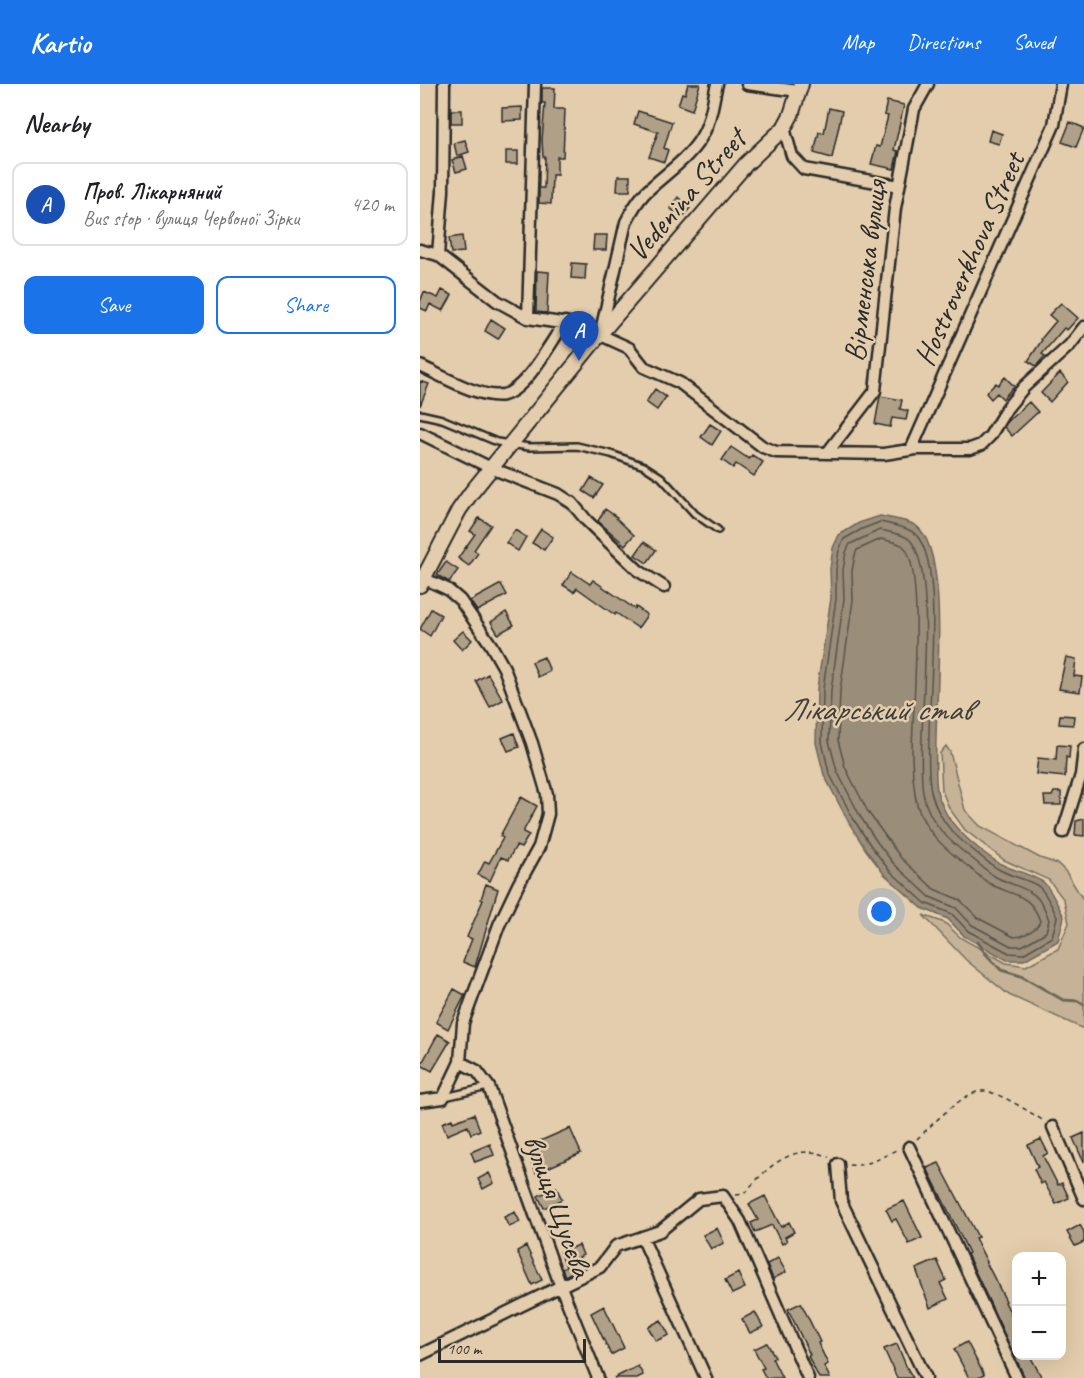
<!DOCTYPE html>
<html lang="en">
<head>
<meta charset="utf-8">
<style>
	:root { --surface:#fff; --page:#f6f6f6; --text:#202124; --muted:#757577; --line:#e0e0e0; --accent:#1a73e8 }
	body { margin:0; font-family:Caveat,sans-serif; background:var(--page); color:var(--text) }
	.controls { position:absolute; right:18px; bottom:18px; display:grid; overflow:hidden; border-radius:12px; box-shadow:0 6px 24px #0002 }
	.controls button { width:54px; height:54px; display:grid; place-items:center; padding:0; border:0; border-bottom:2px solid var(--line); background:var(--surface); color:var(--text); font:30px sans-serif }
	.scale { position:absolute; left:18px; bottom:15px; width:148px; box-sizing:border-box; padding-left:6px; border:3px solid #2b2b2b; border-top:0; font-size:16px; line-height:21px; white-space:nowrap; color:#2b2b2b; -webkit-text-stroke:4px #e3cdac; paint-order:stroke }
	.you { position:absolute; left:462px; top:828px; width:21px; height:21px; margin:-15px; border:4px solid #fff; border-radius:50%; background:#1a73e8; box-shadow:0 0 0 9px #1a73e833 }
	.badge { display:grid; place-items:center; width:39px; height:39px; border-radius:50%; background:var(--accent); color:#fff; font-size:20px; font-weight:700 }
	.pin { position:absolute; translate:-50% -50px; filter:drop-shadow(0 2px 3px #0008) }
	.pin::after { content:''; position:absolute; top:32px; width:21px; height:18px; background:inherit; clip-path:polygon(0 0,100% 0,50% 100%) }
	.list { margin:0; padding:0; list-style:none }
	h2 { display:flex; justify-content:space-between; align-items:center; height:78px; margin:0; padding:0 24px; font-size:26px }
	h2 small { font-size:20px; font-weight:400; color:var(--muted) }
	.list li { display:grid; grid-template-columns:39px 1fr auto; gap:18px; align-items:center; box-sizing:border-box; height:84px; margin:0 12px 12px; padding:0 12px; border:2px solid var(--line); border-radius:12px }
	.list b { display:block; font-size:22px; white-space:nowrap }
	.list p { margin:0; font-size:20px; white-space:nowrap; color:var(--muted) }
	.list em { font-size:20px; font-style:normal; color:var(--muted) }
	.actions { display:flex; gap:12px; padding:18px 24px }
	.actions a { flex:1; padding:14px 0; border:2px solid var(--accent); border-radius:12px; text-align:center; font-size:21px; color:var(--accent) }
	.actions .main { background:var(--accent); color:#fff }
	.map { position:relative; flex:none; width:664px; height:1294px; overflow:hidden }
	header { display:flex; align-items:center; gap:36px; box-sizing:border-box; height:84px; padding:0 30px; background:var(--accent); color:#fff }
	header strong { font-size:28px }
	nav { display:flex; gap:33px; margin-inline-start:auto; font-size:21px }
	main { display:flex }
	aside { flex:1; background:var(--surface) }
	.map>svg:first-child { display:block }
</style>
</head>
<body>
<header>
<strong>Kartio</strong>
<nav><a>Map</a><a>Directions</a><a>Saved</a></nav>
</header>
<main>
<aside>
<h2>Nearby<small></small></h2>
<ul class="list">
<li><span class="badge" style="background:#1a4fb4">A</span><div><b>Пров. Лікарняний</b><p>Bus stop · вулиця Червоної Зірки</p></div><em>420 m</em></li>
</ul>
<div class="actions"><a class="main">Save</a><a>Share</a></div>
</aside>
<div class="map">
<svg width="664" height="1294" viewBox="0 0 664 1294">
	<rect width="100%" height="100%" fill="#e3cdac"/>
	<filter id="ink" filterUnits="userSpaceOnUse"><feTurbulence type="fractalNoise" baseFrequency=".0167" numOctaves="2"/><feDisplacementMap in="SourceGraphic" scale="12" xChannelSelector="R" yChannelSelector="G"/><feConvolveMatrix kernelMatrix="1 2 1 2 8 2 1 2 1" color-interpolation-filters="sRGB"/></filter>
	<g filter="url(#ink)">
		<path fill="#c5b297" stroke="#786e61" stroke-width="1.5" d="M526,662L530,668L545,726L560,742L620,774L638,780L646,788L664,817V945L589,911L546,876L503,831L525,839L541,854L586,879L606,882L638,865L649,839L644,816L629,796L584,776L545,746L529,724L522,707L520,669Z"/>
		<path fill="#9a8d79" stroke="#6e665a" stroke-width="1.5" d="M460,432C470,434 486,436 495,441C537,468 509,656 517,706C518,713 522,721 525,727C533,745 567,774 585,782C597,787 612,791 623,798C630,803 639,824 644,833L638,857L604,876H587L544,852L528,835L502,824L464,790L446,766L429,739L404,691L396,659L397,604L411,514L410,485L413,464L419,451L439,439Z"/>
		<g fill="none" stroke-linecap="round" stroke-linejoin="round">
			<path stroke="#57524a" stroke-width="1.5" d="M460,438C469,440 483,442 491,447C534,471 498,662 512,711C520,739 536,753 558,770C565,776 572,782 580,786C592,793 607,795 618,802C626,808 633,825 637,833L632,853L603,870L589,869L548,847L532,830L505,819L469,786L451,762L434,736L409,689L402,658L403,605L416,515V486L419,466L424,455L442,445Z
				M460,446C469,448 484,450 490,456C521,492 495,654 503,709C508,739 531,759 554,776C561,782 568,788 576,793C603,807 618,802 629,836L626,848L602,862H591L552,841L536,824L510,813L474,780L457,758L440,732L417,687L409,657L411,606L424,515L423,486L426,468L430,460Z
				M461,455C467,457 478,458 483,462C506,481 492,635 492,669C492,682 493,697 495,710C499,744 525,765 550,784C557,790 564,797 572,801C594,812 611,810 620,837C617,846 603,853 594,853L558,834L540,816L514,805L481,774L448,728L425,683L418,656L420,607L433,516L432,487L435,471L437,466Z"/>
			<path stroke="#6e665a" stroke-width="3" d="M558,858L565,869L581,886L601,892L643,916L658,917L664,921"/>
		</g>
		<path fill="#b0a088" stroke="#2b2b2b" stroke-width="1.5" d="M268,0H280L272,26L258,21L262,9L265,10Z
			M122,4H135L134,25H145L143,73H137V91H132L131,120L119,119V104H124L125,73H123L122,56L125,19H122Z
			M467,17L484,21L474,66L478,67L474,85L451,80L456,62L460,63L468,32L464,31Z
			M102,23V36L82,37V24Z
			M409,24L422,27L412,74L394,69L399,48L404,49Z
			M31,26H42V39H31Z
			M218,27L252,38L244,64L248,66L244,78L229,73L238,48L214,40Z
			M650,38L664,44L656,63L642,58Z
			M571,46L582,50L579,60L568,57Z
			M45,56L49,68L37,72L34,59Z
			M86,67H98V80H86Z
			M43,72L47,85L36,88L32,76Z
			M198,92H210V107H197Z
			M258,113L270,124L262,134L250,124Z
			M174,151H187L186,166H173Z
			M42,152L44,168L31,169L29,154Z
			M152,179L166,180L165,195L151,194Z
			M117,187L129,188L127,229L116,228Z
			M22,206L32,211L23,227L10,220L7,227L0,224V218L4,208L18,214Z
			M641,219L658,234L647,246L644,244L622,270L625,272L616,282L608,277L622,256L621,255L636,237L629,231Z
			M71,235L85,244L78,255L65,247Z
			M640,289L648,298L630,318L621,309Z
			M585,293L594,302L583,315L577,309L571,315L566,309L576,299L578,301Z
			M0,297L9,300L0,322Z
			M235,305L246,313L237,326L226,318Z
			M460,312L482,316L480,325L488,327L486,336L472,334L470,343L455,340Z
			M609,318L618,328L592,352L584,343L588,337Z
			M290,340L301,347L292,361L281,353Z
			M311,363L329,375L332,371L343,378L334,392L316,380L313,384L302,376Z
			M171,394L183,401L174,414L163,407Z
			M185,425L197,433L196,434L214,451L205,461L178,437Z
			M59,434L71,441L54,466L58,469L49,482L38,474L55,450L50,447Z
			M121,445L133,453L124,466L112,459Z
			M95,446L106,453L98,467L86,459Z
			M224,458L236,466L227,479L215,471Z
			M26,478L38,486L29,498L17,491Z
			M152,488L170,500L173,496L215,525L216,523L227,531L218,544L196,529L195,531L157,504L154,508L143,501Z
			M81,500L87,511L57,527L50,517Z
			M11,525L21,531L10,552L0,545Z
			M86,528L94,541L78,550L71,538Z
			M43,547L52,556L42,566L33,556Z
			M124,573L130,587L118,593L112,578Z
			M646,573L656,575L654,592L662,593L660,608L639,605Z
			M68,590L83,616L70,623L56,597Z
			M640,631L654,632L653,641L639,640Z
			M94,649L99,663L88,667L82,654Z
			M637,661L650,662L649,674L646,673L645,693L616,690L618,674L636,676Z
			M634,708H641V721H625L624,712H632Z
			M101,713L117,722L103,748L109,751L101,764L96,762L88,776L81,773L70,797L58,791L65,777L69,779L83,754L80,752Z
			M664,735V752L655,751L656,737Z
			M66,800L78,805L55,883L43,878L52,855L47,853L63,816L61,815Z
			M34,905L45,911L28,945L16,938Z
			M18,950L30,957L12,987L1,981Z
			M54,1030L60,1046L51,1050L48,1042L27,1051L22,1039L32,1035L33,1038Z
			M150,1044L161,1069L116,1089L108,1070L120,1063L118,1058Z
			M664,1049V1079L653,1054Z
			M621,1055L628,1069L623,1072L638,1101L642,1099L649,1114L636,1120L624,1098L621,1100L614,1085L618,1083L608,1061Z
			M70,1060L74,1071L55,1078L51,1068Z
			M519,1079L558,1153L555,1154L567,1178H566L586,1217L585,1218L597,1242V1272H610L622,1294H605L604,1292L547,1170L549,1169L507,1084Z
			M69,1089L74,1099L63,1105L58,1095Z
			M136,1103L142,1115L124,1124L118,1112Z
			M345,1112L361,1143L369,1138L374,1148L365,1153L367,1157L362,1160L352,1141L335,1148L331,1139L338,1136L329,1120Z
			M484,1117L502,1154L489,1160L476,1135L472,1137L466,1125Z
			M95,1128L100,1138L89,1143L84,1133Z
			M660,1141L664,1148V1158L655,1162L647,1148Z
			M297,1144L304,1159L291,1165L283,1151Z
			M159,1161L163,1171L159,1173L164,1182L145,1192L142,1185L146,1183L140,1168Z
			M106,1162L122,1196L112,1201L97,1167Z
			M358,1174L366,1188L353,1195L347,1180Z
			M517,1176L526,1196L520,1199L528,1215L510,1224L496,1185Z
			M318,1189L325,1204L312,1210L305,1196Z
			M381,1219L400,1258L398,1259L408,1280L404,1282L410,1294H399L388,1272L390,1271L368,1225Z
			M184,1222L204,1264L191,1271L171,1229Z
			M335,1228L343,1243L330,1249L322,1235Z
			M241,1236L249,1251L236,1257L228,1243Z
			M547,1258L564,1291L558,1294H549L534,1265Z
			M347,1259L355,1273L352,1274L362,1294H346L341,1285L344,1284L334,1265Z
			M477,1260L487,1284L493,1294H477L464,1265Z
			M218,1282L223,1291L217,1294H194Z"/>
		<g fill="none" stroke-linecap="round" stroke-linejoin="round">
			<g stroke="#2b2b2b" stroke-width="10">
				<path id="lane" d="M0,330L22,335L77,358L109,363L157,362L191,370L224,382L241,393L275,430L298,446
					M25,1013L68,1003"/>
			</g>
			<g stroke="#2b2b2b" stroke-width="15">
				<path id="street" d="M327,0L378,7
					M364,44L372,72L384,85L479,102
					M0,166L18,171L77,217L108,234L161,242L209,264L224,283L260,299L343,363L356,368L464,370L496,365H550L561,361L570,352L587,324L604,303L650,261L664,243
					M18,171L23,107L24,0
					M108,234L115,0
					M180,251L206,138C211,128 216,119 224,110C244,90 273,73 285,46C292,32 293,15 297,0
					M0,282C21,291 60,315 83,311C106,306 131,258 145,238
					M0,349L71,384L138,410L152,419L167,437L219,487L244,503
					M491,366L634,41L641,0
					M408,368L455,307L475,124L494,25L508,0
					M643,748L661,691L664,665
					M40,978L57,987L69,1003L141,1203L178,1294
					M0,1017L23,1014L40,978L43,939L79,841L98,801L119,763L128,730L127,710L112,659L84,584L71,561L40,516L27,505L3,494
					M633,1043L664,1115
					M489,1063L597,1294
					M418,1080L421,1117L506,1294
					M222,1153L286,1294
					M0,1271L180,1183L196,1162L240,1147L279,1115L303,1112L320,1137L388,1294"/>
			</g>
			<g stroke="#2b2b2b" stroke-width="18">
				<path id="secondary" d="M0,501L39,426L51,409L179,251L326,80L364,44L371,31L381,0"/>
			</g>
			<path stroke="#2b2b2b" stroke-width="1.5" stroke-dasharray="4.5 4.5" stroke-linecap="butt" d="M497,1055C512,1041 541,1010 561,1007C575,1005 611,1029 624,1037
				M429,1081C447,1083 462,1073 478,1065
				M316,1111L324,1110C345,1085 374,1056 409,1073"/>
			<use href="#lane" stroke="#e3cdac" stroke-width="5"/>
			<use href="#street" stroke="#e3cdac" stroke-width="10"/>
			<use href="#secondary" stroke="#e3cdac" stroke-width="14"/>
		</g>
	</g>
	<g text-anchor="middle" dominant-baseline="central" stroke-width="5" stroke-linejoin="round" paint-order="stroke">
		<g font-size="30" fill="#2b2b2b" stroke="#e3cdac">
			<text transform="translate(266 111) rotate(-49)">Vedenina Street</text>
			<text transform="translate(549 175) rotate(-66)">Hostroverkhova Street</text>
			<text transform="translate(445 187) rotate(-83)">Вірменська вулиця</text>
			<text transform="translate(138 1122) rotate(70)">вулиця Щусєва</text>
		</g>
		<g font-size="32" font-style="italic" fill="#413f3b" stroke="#e3cdac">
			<text x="457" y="625">Лікарський став</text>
		</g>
	</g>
</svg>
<div class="controls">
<button>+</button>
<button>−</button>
</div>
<div class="scale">100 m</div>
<div class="you"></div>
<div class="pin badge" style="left:159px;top:277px;background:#1a4fb4">A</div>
</div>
</main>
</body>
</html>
